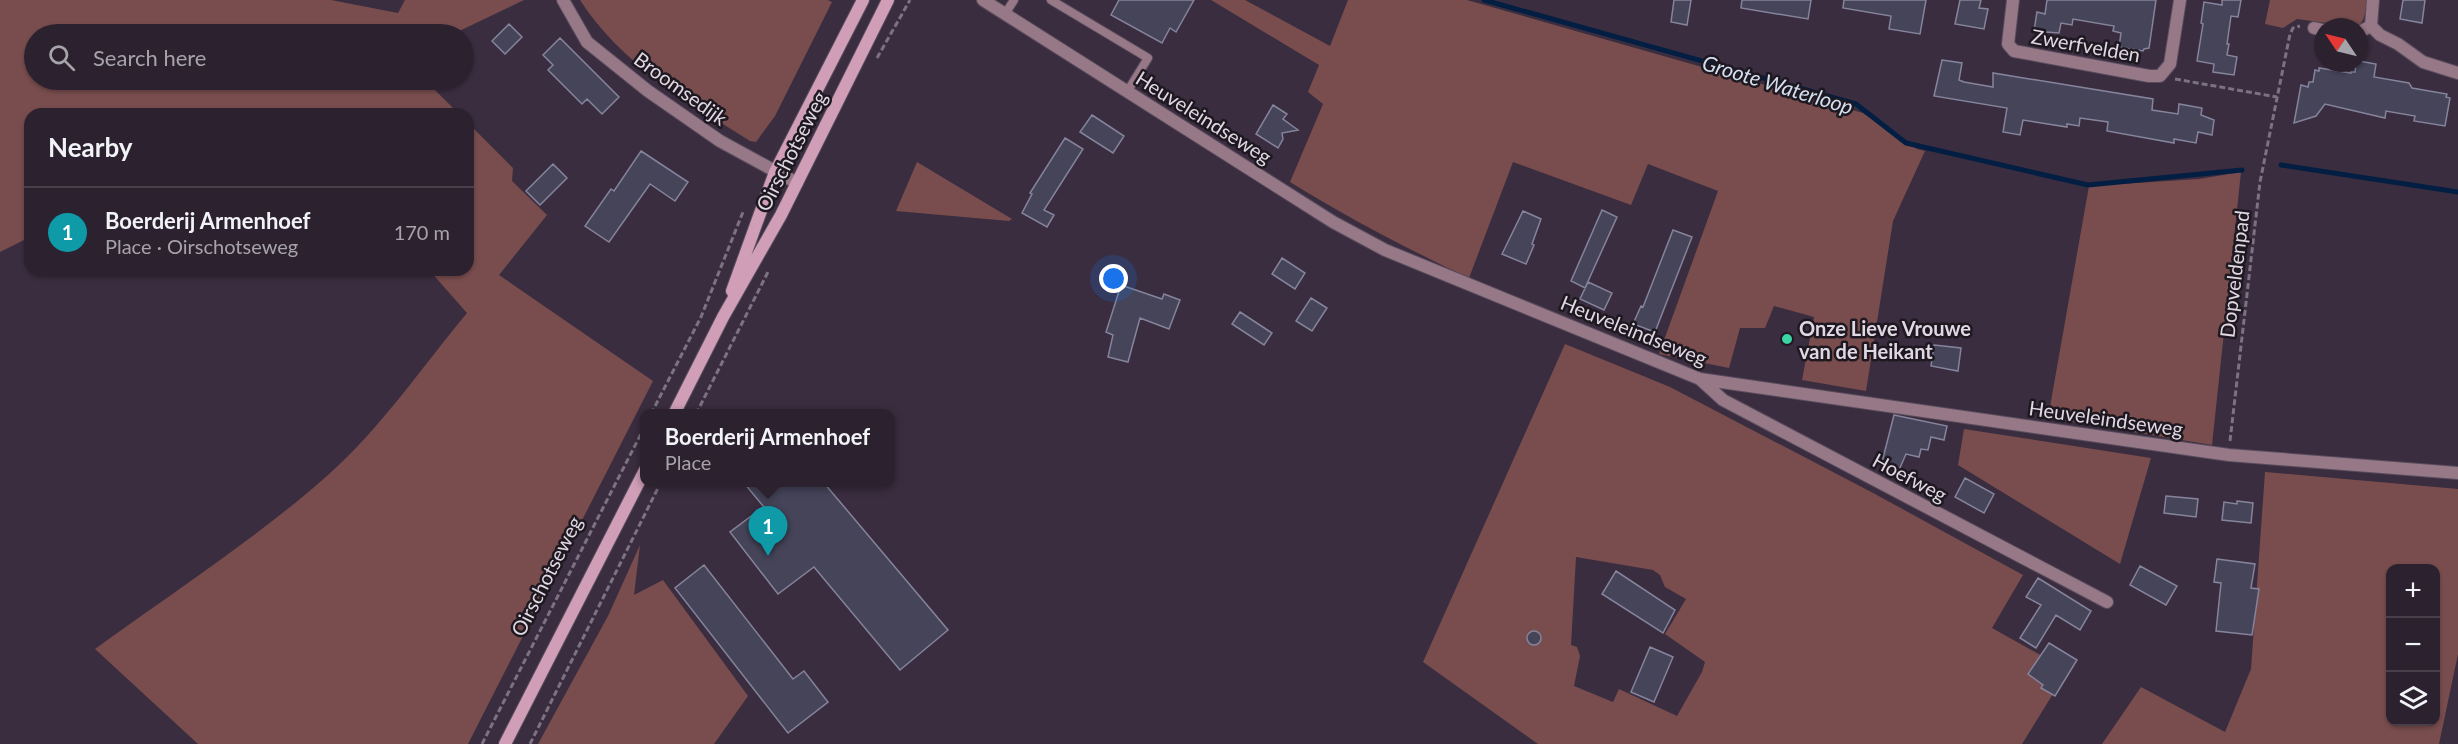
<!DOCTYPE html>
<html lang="en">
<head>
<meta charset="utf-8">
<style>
	:root { --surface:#2c222f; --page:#342a37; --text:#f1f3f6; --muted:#a6a4aa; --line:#483f4b; --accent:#0b8043 }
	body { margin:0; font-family:Lato,sans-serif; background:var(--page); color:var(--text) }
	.controls { position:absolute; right:18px; bottom:18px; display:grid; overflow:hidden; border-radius:12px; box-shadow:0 2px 4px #0004 }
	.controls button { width:54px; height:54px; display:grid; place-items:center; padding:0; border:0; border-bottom:2px solid var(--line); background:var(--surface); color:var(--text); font:30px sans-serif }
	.compass { position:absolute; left:2314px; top:18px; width:54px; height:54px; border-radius:50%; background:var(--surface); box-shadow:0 2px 4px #0004; rotate:305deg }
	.you { position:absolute; left:1114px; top:279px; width:21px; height:21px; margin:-15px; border:4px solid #fff; border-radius:50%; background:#1a73e8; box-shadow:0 0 0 9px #1a73e833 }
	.badge { display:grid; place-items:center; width:39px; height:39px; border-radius:50%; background:var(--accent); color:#fff; font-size:20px; font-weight:700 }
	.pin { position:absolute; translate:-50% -50px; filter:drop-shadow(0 2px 3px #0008) }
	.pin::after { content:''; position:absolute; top:32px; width:21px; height:18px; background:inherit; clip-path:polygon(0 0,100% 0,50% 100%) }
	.popup { position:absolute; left:640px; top:409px; width:255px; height:78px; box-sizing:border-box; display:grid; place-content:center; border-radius:12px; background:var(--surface); filter:drop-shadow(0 2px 4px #0005); font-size:20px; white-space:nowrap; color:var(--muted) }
	.popup b { font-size:22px; color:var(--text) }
	.popup::after { content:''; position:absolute; left:50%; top:100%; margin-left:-12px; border:12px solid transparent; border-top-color:var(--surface) }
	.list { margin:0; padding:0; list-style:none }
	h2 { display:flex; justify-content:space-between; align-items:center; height:78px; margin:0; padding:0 24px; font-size:26px }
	h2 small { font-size:20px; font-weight:400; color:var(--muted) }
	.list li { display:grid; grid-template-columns:39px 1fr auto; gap:18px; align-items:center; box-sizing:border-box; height:90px; padding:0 24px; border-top:2px solid var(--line) }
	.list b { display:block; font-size:22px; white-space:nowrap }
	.list p { margin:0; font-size:20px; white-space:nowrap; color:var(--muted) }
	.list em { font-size:20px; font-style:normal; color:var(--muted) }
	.icon { flex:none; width:33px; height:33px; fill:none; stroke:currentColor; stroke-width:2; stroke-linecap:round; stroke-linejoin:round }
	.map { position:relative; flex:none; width:2458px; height:744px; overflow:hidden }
	.search { position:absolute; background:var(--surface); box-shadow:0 2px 4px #0004; left:24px; top:24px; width:450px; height:66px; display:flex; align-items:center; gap:15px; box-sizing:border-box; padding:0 21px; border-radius:33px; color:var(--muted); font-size:22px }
	.panel { position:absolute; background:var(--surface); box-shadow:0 2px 4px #0004; left:24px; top:108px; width:450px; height:168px; border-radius:18px }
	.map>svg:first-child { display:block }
</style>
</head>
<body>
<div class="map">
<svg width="2458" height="744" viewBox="0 0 2458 744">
	<rect width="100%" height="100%" fill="#3a2d3f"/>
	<path fill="#794d4e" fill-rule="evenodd" d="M0,0H331L398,13L405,0H524L453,34H34V80H425L459,114H30V237L0,252Z
		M580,0H828L832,2L775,116L756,142L750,141C687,101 621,64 580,0Z
		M1211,0H1245L1330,46L1348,0H1467L1863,113L1917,149L1925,151L1893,221L1866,391L1802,380L1814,317L1774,306L1765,328H1740L1729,368L1659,354L1718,191L1648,164L1631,205L1513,162L1469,278C1408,249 1348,218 1290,182L1323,104L1308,92L1319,65Z
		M2270,0H2367C2365,10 2366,22 2356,27L2297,19L2283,28L2265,24Z
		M468,123L513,168L512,181L547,215L499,275L653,381L468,744H198L95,649C172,593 257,538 328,475C381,428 422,367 467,313L429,270H468Z
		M917,162L1012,219L1009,221L896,211Z
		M2241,172L2212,445L2048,418L2089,186L2199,179Z
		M1565,344L1670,387L1875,494L2023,575L1992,628L2044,657L2066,673L2022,744H1538L1423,662ZM1576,557L1653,570L1660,575L1665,587L1686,599L1665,634L1705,662L1702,672L1677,716L1619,689L1613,702L1574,686L1580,656L1577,647L1571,645Z
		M1964,429L2151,458L2120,564L1958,465Z
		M2265,472L2458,489V654L2439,744H2102L2141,687L2225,732L2251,669ZM2390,568H2436V722H2390Z
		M640,545L634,595L663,580L748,696L714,744H538L608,616Z"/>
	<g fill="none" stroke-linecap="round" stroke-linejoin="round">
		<path stroke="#031e43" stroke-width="5" d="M1484,0L1856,104L1906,143L2088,185L2242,170
			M2281,165L2458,192"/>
	</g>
	<path fill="#454459" stroke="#85849c" stroke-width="1.5" d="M1119,0H1194L1176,32L1170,28L1162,43L1111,15Z
		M1674,0H1691L1687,25L1671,22Z
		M1742,0H1811L1808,19L1741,8Z
		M1844,0H1926L1920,34L1889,29L1891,16L1843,8Z
		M1960,0H1981L1979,8L1988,9L1984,29L1955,24Z
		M2047,0H2156L2149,48L2144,49L2143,51L2119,47L2121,33L2113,31L2114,26L2073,19L2072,25L2061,23L2059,33L2034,31L2037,12L2045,14Z
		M2222,0H2241L2238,17L2231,16L2227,44H2229L2227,55L2237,57L2234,75L2213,72L2214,64L2197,61L2203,24L2201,23L2204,2L2222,5Z
		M2403,0H2425L2422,23L2400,19Z
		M509,24L522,37L505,54L492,41Z
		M560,38L619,97L602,114L587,99L582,104L548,70L553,65L543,55Z
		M1942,60L1962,63L1959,80L1964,82L1993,87V73L2153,99L2152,110L2178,114L2179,104L2202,108L2201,115L2214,120L2212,135L2198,132L2196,143L2174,139V143L2107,131L2108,122L2080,118L2079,126L2067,124V127L2023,120L2020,135L2003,132L2007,108L1934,96Z
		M2359,61L2376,64L2374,77L2409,83L2412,88L2447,94L2446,97L2450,98L2445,126L2414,121L2415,116L2386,111L2385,118L2325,104L2316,116L2294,123L2301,85L2308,87L2309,82H2313L2315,70L2319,71V68L2351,73V72H2355L2356,63Z
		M1273,105L1287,114L1283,119L1298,130L1282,133L1283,139L1278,148L1256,134Z
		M1092,115L1124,136L1113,153L1080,132Z
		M1065,138L1083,149L1044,210L1054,215L1047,227L1022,213L1032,194L1030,193Z
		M641,151L688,182L675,201L650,184L609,242L585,226L611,189L614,191Z
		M553,164L567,178L540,205L526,191Z
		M1602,210L1617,217L1585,288L1571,281Z
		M1523,211L1541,219L1532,244L1534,245L1526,264L1502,254Z
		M1673,230L1692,237L1655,332L1633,324L1641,306L1643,307Z
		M1282,258L1305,273L1295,289L1272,274Z
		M1588,282L1612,293L1604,310L1580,299Z
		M1121,285L1162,299L1164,294L1180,300L1169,329L1140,318L1128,362L1108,357L1113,335L1106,332Z
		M1311,298L1327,308L1312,331L1296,321Z
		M1240,312L1272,333L1264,345L1232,324Z
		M1934,345L1961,348L1958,371L1931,366Z
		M1894,415L1947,426L1944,440L1931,437L1928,450L1921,449L1919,457L1906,454L1899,470L1882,462Z
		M1965,478L1994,494L1984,513L1955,497Z
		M744,483H824L948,630L900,670L814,567L778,594L730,532L758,511L768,512Z
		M2166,496L2198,499L2196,517L2164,513Z
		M2237,501L2253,503L2251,523L2222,520L2224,502L2237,504Z
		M2217,559L2255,564L2251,588L2259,589L2252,635L2216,631L2221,583L2214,582Z
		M704,565L793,679L804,671L828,702L788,733L675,588Z
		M2140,566L2177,586L2166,605L2130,585Z
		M1616,571L1675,610L1663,633L1602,594Z
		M2038,578L2091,611L2080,630L2056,615L2036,648L2020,638L2041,605L2026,597Z
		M1527 638a7 7 0 1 1 14 0a7 7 0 1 1-14 0Z
		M2049,643L2077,660L2055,696L2041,688L2043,685L2028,674Z
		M1650,647L1673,657L1654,702L1631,692Z"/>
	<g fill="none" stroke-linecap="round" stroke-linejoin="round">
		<g stroke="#584c5d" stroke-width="10">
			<path id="lane" d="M1051,0L1148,58L1127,92
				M1005,14L1014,0"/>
		</g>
		<g stroke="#584c5d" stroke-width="14">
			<path id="street" d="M563,0L587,42L648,91L720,141L797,183
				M983,0L1333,222L1385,250L1700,379L2229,455L2458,473
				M2013,0L2008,44L2014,51L2149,76H2160L2170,64L2180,0
				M2373,0L2371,26L2380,35L2398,44L2423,62L2458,73
				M2314,28L2323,30
				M2359,32L2371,26
				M1701,380L1723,400L2107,602"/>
		</g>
		<g stroke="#584c5d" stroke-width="14">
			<path id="secondary" d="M732,291L775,172L863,0
				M674,414L723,317L781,215L888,0
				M505,744L645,470"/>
		</g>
		<path stroke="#7d7281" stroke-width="3" stroke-dasharray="6 3" stroke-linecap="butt" d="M877,58L910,0
			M2175,79L2277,97
			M651,414L701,317L743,212
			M696,414L769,270
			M2230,441L2260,182L2290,34L2293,28L2300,26
			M482,744L645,426
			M530,744L661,482"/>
		<use href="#lane" stroke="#977887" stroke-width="8"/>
		<use href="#street" stroke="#977887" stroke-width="12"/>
		<use href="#secondary" stroke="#d09fb7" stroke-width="12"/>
	</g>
	<circle fill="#3cd4a3" stroke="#1e1820" stroke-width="2" cx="1787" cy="339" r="6"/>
	<g text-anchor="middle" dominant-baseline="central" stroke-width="5" stroke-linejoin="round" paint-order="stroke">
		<g font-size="20" fill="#e0d8e3" stroke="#1e1820">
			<text transform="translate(2086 45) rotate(10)">Zwerfvelden</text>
			<text transform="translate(681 88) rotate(36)">Broomsedijk</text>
			<text transform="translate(1204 117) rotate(32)">Heuveleindseweg</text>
			<text transform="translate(791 151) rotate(-63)">Oirschotseweg</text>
			<text transform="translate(2234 274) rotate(-83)">Dopveldenpad</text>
			<text transform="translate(1634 330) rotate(22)">Heuveleindseweg</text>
			<text transform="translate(2106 418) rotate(8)">Heuveleindseweg</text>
			<text transform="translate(1910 477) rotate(28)">Hoefweg</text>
			<text transform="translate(546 576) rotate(-63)">Oirschotseweg</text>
		</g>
		<g font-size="20" font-weight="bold" fill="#e0d8e3" stroke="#1e1820" text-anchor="start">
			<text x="1799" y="328">Onze Lieve Vrouwe<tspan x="1799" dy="23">van de Heikant</tspan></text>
		</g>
		<g font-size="21" font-style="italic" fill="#d4e0f0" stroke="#1e1820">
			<text transform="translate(1778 84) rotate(17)">Groote Waterloop</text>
		</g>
	</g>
</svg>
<div class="controls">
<button>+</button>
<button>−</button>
<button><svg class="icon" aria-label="layers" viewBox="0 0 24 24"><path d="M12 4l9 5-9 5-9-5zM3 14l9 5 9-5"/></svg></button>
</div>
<svg class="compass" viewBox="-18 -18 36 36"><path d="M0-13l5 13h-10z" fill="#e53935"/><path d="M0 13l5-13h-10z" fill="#a6a4aa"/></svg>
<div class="you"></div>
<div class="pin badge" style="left:768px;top:556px;background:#0f9aa8">1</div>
<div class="popup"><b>Boerderij Armenhoef</b>Place</div>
<div class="search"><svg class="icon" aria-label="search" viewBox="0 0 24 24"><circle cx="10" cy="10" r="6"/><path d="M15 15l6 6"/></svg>Search here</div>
<section class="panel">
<h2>Nearby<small></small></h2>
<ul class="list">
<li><span class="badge" style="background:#0f9aa8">1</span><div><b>Boerderij Armenhoef</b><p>Place · Oirschotseweg</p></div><em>170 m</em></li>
</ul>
</section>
</div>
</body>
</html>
